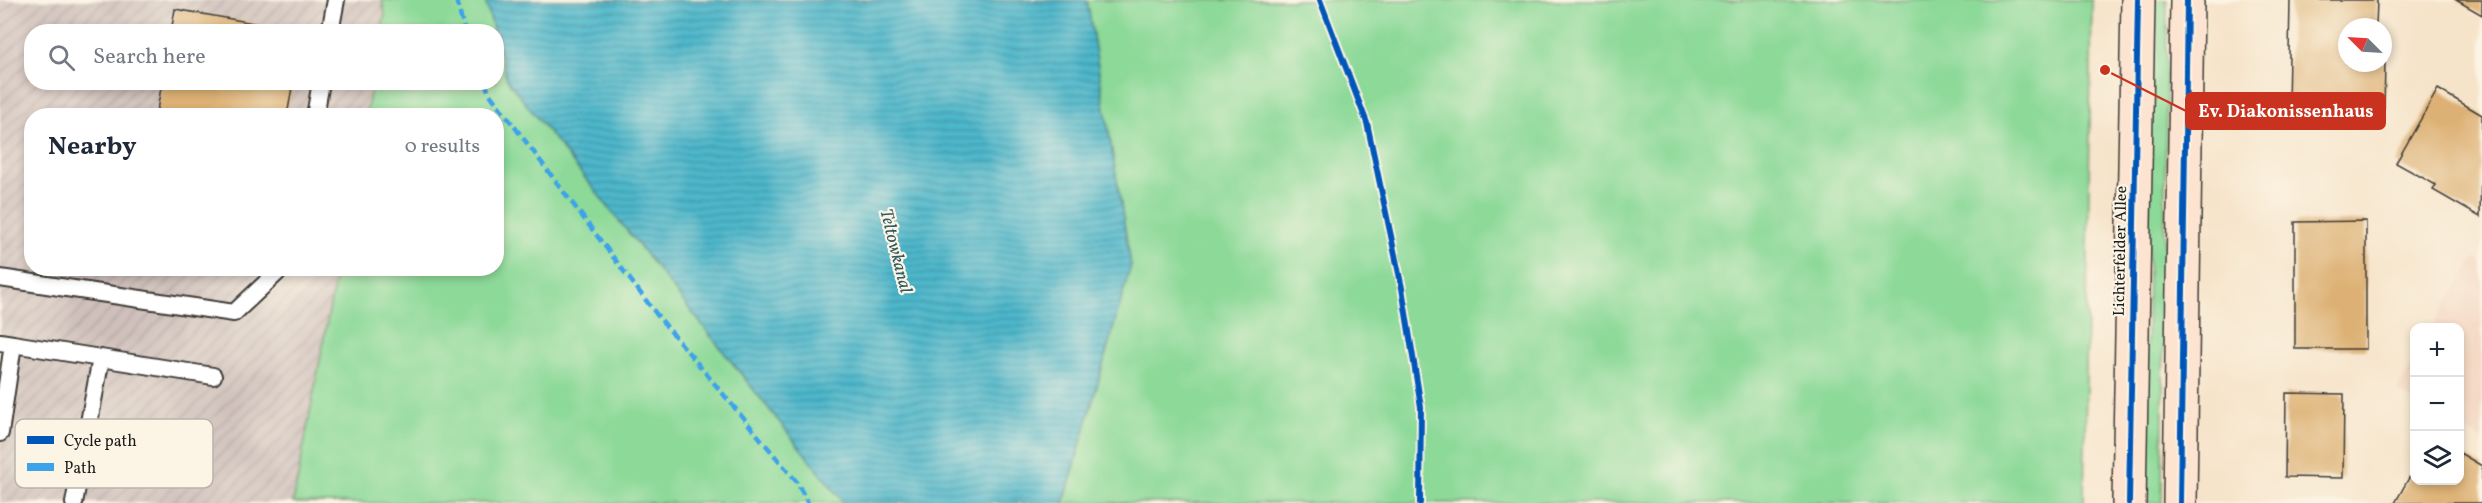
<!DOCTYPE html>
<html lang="en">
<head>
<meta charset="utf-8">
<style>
	:root { --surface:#fff; --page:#f6f6f7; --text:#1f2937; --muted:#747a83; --line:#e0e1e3 }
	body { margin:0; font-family:Vollkorn,serif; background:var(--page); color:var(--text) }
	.controls { position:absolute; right:18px; bottom:18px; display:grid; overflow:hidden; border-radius:12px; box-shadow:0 3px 9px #0003 }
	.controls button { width:54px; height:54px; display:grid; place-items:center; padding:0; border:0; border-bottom:2px solid var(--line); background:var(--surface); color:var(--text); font:30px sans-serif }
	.compass { position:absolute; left:2338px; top:18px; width:54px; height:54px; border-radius:50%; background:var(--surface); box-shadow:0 3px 9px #0003; rotate:294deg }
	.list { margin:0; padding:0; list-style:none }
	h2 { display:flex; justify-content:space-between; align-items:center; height:78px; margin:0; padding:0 24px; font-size:26px }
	h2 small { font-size:20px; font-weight:400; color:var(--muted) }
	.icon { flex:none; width:33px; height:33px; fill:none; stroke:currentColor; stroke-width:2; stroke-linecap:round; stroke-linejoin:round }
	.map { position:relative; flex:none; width:2482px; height:503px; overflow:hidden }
	.search { position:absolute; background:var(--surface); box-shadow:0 3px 9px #0003; left:24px; top:24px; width:480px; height:66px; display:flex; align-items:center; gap:15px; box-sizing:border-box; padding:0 21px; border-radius:24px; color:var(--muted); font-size:22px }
	.panel { position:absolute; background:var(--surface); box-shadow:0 3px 9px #0003; left:24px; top:108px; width:480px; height:168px; border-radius:24px }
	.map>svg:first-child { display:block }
</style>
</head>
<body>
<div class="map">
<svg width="2482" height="503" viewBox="0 0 2482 503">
	<defs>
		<pattern id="industrial-furrows" width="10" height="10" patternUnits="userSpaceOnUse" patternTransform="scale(1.5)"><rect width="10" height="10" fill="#cfc0bb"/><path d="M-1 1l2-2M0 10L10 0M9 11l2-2" fill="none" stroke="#b1a4a0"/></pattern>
		<pattern id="water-rules" width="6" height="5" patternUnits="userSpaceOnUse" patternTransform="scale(1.5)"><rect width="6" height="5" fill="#4db7cb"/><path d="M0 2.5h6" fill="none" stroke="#3f94a4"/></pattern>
	</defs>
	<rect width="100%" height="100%" fill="#fcf5e5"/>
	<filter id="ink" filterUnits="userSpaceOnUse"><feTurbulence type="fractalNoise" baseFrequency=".0167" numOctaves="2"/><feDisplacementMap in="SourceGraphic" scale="12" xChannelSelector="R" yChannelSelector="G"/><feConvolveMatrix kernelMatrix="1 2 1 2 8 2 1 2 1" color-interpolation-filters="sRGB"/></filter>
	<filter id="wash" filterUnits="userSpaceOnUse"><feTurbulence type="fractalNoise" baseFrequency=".008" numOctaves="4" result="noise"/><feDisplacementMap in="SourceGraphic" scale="24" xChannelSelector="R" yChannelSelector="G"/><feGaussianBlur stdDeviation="1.35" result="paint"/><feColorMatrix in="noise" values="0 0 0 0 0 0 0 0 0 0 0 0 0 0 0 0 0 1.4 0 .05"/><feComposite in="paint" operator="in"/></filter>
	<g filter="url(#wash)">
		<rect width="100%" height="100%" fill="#f6e4ca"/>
		<path fill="#f3d4bf" d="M2474,258L2482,262V440L2460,427V328L2433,327Z
			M2414,361V401L2397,391Z"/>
		<path fill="url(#industrial-furrows)" d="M0,0H382L385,14L382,31L32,32V82L372,83L366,115L32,116V268L337,269L293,503H0Z"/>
		<path fill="#8cd998" stroke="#547a5a" stroke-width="1.5" d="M382,0H485L494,31H382L385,14Z
			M1087,0H2092L2084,503H1064L1131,265Z
			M2151,0H2167L2162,503H2145Z
			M497,41L507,80L844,503H293L337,269L496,268V116L366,115L372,83L496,82Z"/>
		<path fill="url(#water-rules)" stroke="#346a74" stroke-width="1.5" d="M485,0H1087L1131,265L1064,503H844L507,80L497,41L496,32L494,31Z"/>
		<g id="blocks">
			<path fill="#ddb174" d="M2290,0H2377L2376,27H2347V63H2385L2384,109L2288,108Z
				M2456,0H2482V15Z
				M175,9L292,30V32H171Z
				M162,82H293L287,116H156Z
				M2438,89L2482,115L2480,217L2433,190L2436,185L2396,163Z
				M2366,221V349H2295V222Z
				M2286,393L2344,394L2343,478L2285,477Z
				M2460,453L2482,466V503H2395L2414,469V480H2460Z"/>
		</g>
	</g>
	<g filter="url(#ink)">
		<use href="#blocks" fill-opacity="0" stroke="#3d3a36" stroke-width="1.5"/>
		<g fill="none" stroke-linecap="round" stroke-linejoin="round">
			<g stroke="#3d3a36" stroke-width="20">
				<path id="service" d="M330,32L336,0
					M315,116L321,82
					M0,278L234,313L282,268
					M0,342L13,344L0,433
					M13,344L213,376
					M74,503L101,358"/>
			</g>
			<g stroke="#3d3a36" stroke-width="36">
				<path id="secondary" d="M2129,503L2138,0
					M2180,503L2187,0"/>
			</g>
			<use href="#service" stroke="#fff" stroke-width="16"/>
			<use href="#secondary" stroke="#fde4d1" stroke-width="33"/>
			<path stroke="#3da2ea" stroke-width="4.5" stroke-dasharray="9 4.5" stroke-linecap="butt" d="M456,0L465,32
				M485,82L489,93L657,315L796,481L808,503"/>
			<g stroke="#fcf5e5" stroke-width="10">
				<path id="cycleway" d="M1320,0L1367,123L1402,288L1421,407L1420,503
					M2129,503L2138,0
					M2180,503L2187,0"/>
			</g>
			<use href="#cycleway" stroke="#0057b8" stroke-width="6"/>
		</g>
	</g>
	<g text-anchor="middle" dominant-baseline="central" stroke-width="4.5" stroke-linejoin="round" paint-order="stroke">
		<g font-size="16" fill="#1c1c1c" stroke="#fcf5e5">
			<text transform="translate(2121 251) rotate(-89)">Lichterfelder Allee</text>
		</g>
		<g font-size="18" font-style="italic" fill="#305a62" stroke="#fcf5e5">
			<text transform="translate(895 251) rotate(76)">Teltowkanal</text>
		</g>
	</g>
	<rect x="15" y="419" width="198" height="69" rx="9" fill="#fcf5e5" stroke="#b9b4a9" stroke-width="1.5"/>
	<rect x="27" y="436" width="27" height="8" fill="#0057b8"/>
	<rect x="27" y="463" width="27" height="8" fill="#3da2ea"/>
	<g font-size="16" fill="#1c1c1c">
		<text x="64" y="446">Cycle path</text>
		<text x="64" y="473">Path</text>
	</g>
	<path fill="none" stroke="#c8321e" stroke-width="2" d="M2105 70L2186 111"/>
	<circle fill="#c8321e" stroke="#fcf5e5" stroke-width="2" cx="2105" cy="70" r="6"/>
	<rect fill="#c8321e" stroke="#c8321e" stroke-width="2" x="2186" y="93" width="199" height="36" rx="6"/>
	<g font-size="18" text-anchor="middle" font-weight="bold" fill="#fff">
		<text x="2286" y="117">Ev. Diakonissenhaus</text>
	</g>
</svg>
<div class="controls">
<button>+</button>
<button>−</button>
<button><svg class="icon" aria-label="layers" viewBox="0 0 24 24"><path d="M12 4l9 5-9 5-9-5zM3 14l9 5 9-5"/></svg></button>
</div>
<svg class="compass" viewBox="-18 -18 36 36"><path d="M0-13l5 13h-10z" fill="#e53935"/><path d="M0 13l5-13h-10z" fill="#747a83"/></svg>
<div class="search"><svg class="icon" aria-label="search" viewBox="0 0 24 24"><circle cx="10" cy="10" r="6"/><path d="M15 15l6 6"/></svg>Search here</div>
<section class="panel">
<h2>Nearby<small>0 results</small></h2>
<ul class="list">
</ul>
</section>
</div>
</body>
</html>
